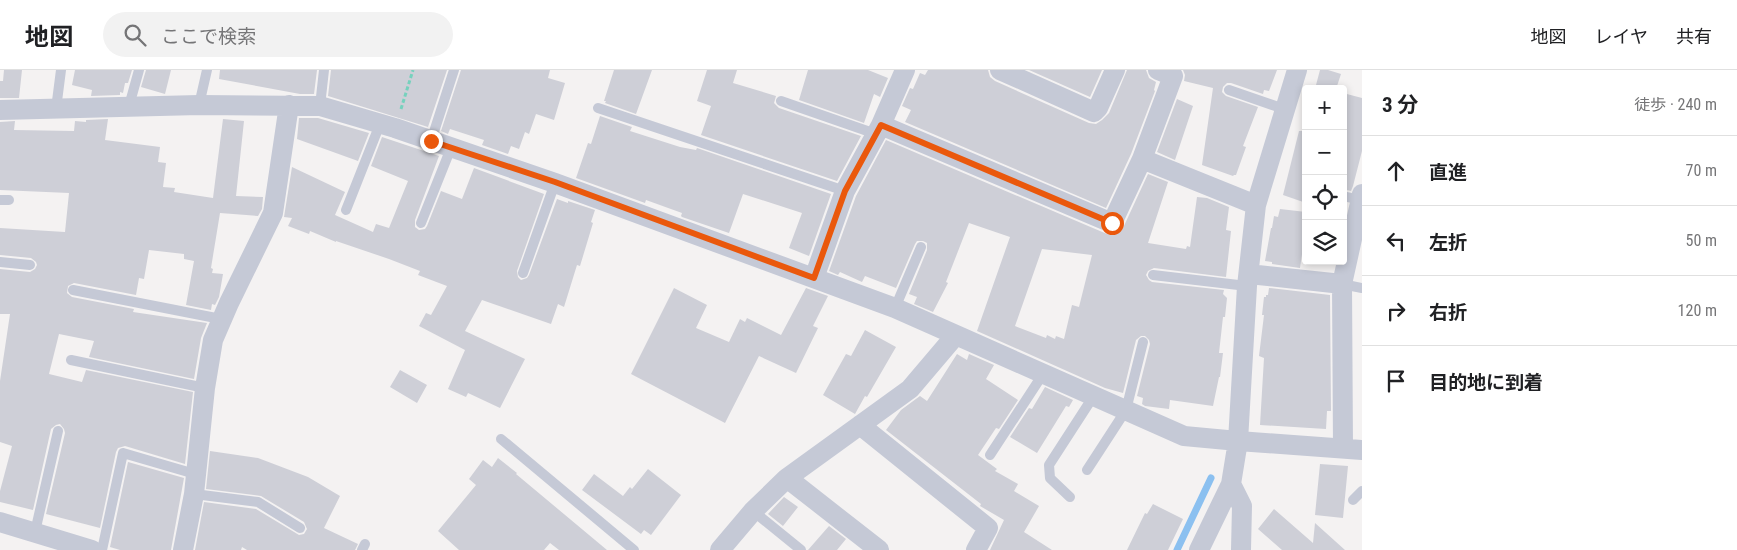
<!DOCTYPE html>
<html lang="ja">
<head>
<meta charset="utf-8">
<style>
	:root { --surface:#fff; --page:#f2f2f2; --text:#202124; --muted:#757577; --line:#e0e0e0 }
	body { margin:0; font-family:"Roboto Condensed","Noto Sans JP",sans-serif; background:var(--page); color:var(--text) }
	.controls { position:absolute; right:15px; top:15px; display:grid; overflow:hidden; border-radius:5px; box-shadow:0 2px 8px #0003 }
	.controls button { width:45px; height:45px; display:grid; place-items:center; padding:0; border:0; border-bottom:1px solid var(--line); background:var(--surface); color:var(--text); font:25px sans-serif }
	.stop { position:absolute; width:15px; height:15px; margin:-11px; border:4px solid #ea580c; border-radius:50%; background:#fff }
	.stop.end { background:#ea580c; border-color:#fff; box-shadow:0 1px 5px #0008 }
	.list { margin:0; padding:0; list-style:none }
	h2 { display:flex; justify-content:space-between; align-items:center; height:65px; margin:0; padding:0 20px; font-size:21px }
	h2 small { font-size:16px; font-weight:400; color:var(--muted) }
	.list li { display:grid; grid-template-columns:32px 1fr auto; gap:15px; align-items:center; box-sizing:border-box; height:70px; padding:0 20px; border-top:1px solid var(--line) }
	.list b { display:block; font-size:19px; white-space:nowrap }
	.list em { font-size:16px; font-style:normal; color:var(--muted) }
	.icon { flex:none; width:28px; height:28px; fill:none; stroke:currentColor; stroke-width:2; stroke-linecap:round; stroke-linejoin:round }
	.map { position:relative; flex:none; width:1362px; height:480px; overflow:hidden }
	header { display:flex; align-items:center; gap:30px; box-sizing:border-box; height:70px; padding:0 25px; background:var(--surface); border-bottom:1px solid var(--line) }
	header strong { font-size:24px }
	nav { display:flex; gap:28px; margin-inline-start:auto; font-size:18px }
	.search { width:350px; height:45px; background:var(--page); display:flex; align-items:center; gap:12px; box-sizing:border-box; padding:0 18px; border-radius:28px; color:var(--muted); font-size:19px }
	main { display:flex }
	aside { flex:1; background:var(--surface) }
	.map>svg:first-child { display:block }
</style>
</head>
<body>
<header>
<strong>地図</strong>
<div class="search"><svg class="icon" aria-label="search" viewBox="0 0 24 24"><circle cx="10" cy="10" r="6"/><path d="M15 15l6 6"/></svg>ここで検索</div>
<nav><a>地図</a><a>レイヤ</a><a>共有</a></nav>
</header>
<main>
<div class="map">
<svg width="1362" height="480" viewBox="0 0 1362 480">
	<rect width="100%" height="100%" fill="#f4f2f2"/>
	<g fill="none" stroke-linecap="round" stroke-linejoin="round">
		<path stroke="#8bc0f0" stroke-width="7" d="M1177,480L1211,408"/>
	</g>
	<path fill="#cecfd7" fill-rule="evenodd" d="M4,0H22L19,28H0V11H3Z
		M75,0H132L128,13H125L123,23L120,22V25L91,26L92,20L72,15Z
		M146,0H171L165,24L141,17Z
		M220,0H317L314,24H300L219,9Z
		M331,0H447L428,57L328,26Z
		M461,0H550L548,8L565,13L554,50L536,44L529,64L525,62L519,79L511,76L508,84L482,75L484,70L450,59L448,64L441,61Z
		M614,0H652L636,44L605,33L606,31H604Z
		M707,0H737L733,13L776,26L774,33L779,38L861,66L837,111L701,65L711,36L697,31Z
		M808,0H868L888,8L880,27L874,24L864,53L799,30Z
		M928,0H988L990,7L995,11L1089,53L1096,54L1102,50L1109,43L1127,0H1146L1149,8L1156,12L1154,20L1155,21L1131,84L1106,138L905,52L911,40L902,36L910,18L913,19L920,3L925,5Z
		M1029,0H1102L1090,27Z
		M1183,0H1277L1269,21L1264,20L1263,24L1231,13H1227L1223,17L1222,22L1226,26L1258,37L1243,76L1246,77L1236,105H1234L1233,106L1202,95L1213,18L1184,11L1185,5Z
		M1320,0H1328L1341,4L1336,19H1329L1316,15Z
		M1343,23L1362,28V81L1353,116L1351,121L1343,119Z
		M1177,29L1193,36L1175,90L1157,82Z
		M600,46L632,57L630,61L680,77L696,80L697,78L831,124L809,186L789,178L802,143L743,124L729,163L682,147L681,146L682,143L646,130L645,133L576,108L588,73L591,74Z
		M299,48H318L369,63L358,91L297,69Z
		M108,49L105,70L160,77L158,92L166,93L163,117L175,118L174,122L213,128L223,49L244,51L236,126L263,127L262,139L258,146L220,143L211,198L213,199L212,203L223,204L219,227L215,235L212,234L211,240L186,235L194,191L184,189V184L149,180L144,209L139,208L136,225L74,213L68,216L67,223L72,227L134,239L133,242L207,253L201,268L194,309L89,287L94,271L59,264L49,304L82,312L86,300L193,322L185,394L125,376L118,378L116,382L100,458L46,444L65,363L64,359L60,354L56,355L51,359L33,440L0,432V421L12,376L0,372V311L10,244H0V199L30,202L35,199L37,195L36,192L31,188L0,185V158L65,162L69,123L0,120V52L15,51L14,60L74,61L75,51L86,52V50Z
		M1299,61H1306V133L1283,125Z
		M382,67L439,86L415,150V157L419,160L425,159L427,156L441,121L462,129L474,98L544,124L517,201L518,207L521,210L527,208L529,205L557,129L568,133V131L595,140L591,152L593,153L580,196L577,195L564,237L558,234L551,254L482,230L465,261L525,289L500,338L468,323L466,327L448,319L465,280L419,256L426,243L431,245L447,216L418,205L420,201L389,189L336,171V172L310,161L309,164L288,156L292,148L284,147L292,97L345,122L335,145L373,162L376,154L389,158L408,111L371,96Z
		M886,70L1107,164L1113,165L1118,163L1123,158L1148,104L1168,112L1148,173L1186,179L1187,176L1190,177L1197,127L1207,128L1229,137L1226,160L1231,161L1226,207L1154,198L1148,201L1146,205L1149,210L1152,212L1224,220L1223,224L1227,228L1225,247H1223L1219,283H1223L1220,307H1219L1213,336L1170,330L1169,339L1145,336L1142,334L1143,328L1137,326L1150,274L1149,270L1145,266H1141L1136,270L1123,323L1105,318L977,261L1010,167L969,153L946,212L948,213L933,242L914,234L917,227L909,224L927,180V173L923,171H917L915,174L896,218L865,206L862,212L840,202L838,205L829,201L856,126ZM1042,179L1092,185L1079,237L1072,235L1064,269L1056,266L1055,269L1047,265L1046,268L1015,256Z
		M1280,139L1306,142V157L1300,198L1272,194V192L1265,191L1271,158H1272L1274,146L1278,147Z
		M674,218L707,235L696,258L729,272L740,249L745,252L747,248L781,265L806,218L828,226L813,256L818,258L796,303L759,286L725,353L631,304Z
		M1269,218L1330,225L1331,341H1327L1326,359L1260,355L1264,288L1259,286L1264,245H1262L1264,227H1266V225H1268Z
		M865,260L896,277L867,327L865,326L855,344L823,325L846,284L851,286Z
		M957,284L967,290L969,284L994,295L986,309L1018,330L999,359L996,358L978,385L997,399L995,401L1018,414L1014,421L1039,436L1024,462L1052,480H990L1004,450L980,436L981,434L886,360L901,340L920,326L927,331Z
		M400,300L427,315L417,333L390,317Z
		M1045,317L1073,330L1069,337L1066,336L1037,383L1010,367L1029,338L1032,339Z
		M210,381L258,388L308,407L340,426L324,458L358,474L355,480H247L242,477L241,480H195L204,432L256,439L299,465L304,464L307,459L304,452L261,426L206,419Z
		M498,388L517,403L516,404L607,480H559L550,473L544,480H459L438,461L476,415L469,409L483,390L492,397Z
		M128,392L184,408L171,480H120L110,477Z
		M1320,394L1348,396L1343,448L1315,445Z
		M648,399L681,425L651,465L644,460L641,464L582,420L594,404L623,426L630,417L632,419Z
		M784,427L798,437L783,456L768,444Z
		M1153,434L1183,449L1168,480H1127L1145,443L1147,444Z
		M1274,439L1313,473L1315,453L1345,480H1282L1258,459Z
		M829,456L846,469L837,480H808Z"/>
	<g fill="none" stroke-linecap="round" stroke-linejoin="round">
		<path stroke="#76d1bd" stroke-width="3" stroke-dasharray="4 2.5" stroke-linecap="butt" d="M401,39L413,0"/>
		<path stroke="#c5c9d6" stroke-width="10" d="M1229,20L1284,39
			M781,31L876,64
			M199,35L207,0
			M129,36L139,0
			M320,36L324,0
			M598,38L845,121
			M56,39L61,0
			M431,71L454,0
			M1343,126L1360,130
			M0,130H9
			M346,140L380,54
			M421,153L451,78
			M0,192L30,195
			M523,203L555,113
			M1153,205L1247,216
			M1342,214L1362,218
			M73,220L221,249
			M895,238L921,177
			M71,290L205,318
			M501,369L634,480
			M990,385L1043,304
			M1087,400L1126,340L1143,272
			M194,424L258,432L300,458
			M1070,427L1050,408L1049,395L1093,327
			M1353,430L1362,421
			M753,441L801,480
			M35,462L58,361
			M102,480L123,383L195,404
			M362,480L365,474"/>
		<path stroke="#c5c9d6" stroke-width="20" d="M1000,0L1094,42L1098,38L1115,0
			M0,40L199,35L320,36L395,58L555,113L895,238L1184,366L1238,371L1362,380
			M881,55L1112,153L1142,89L1173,6L1158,0
			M1142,89L1256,135
			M1249,204L1342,214
			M814,208L845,121L881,55L905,0
			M860,355L988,458L976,480
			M1343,378L1342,214L1362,124
			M787,408L879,480
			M1231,414L1242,436L1241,480
			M0,452L92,480
			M183,480L194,424L205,318L213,270L229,233L273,143L289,35
			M720,480L753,441L787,408L910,319L955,266
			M1199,480L1231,414L1238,371L1247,216L1256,135L1297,0"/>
	</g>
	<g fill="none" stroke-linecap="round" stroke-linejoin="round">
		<path stroke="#ea580c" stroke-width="6" d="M431,71L555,112L814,208L845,121L881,55L1112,153"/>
	</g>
</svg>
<div class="controls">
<button>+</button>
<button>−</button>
<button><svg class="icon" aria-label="locate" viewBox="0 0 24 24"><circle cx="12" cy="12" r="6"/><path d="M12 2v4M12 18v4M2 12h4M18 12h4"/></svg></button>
<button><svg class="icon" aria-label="layers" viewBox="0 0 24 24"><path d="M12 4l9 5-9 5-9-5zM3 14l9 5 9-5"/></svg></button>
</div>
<div class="stop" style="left:1112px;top:153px"></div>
<div class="stop end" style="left:431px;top:71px"></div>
</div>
<aside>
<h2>3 分<small>徒歩 · 240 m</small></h2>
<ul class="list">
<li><svg class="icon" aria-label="ahead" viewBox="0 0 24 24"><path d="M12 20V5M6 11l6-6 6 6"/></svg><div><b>直進</b></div><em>70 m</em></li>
<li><svg class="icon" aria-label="left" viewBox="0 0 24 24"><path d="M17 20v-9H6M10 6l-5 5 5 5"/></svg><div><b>左折</b></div><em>50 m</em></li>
<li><svg class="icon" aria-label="right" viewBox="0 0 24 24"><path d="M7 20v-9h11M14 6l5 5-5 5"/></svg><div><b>右折</b></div><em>120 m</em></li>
<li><svg class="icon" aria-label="arrive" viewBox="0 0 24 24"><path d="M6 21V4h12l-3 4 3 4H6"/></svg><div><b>目的地に到着</b></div></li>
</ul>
</aside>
</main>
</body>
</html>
